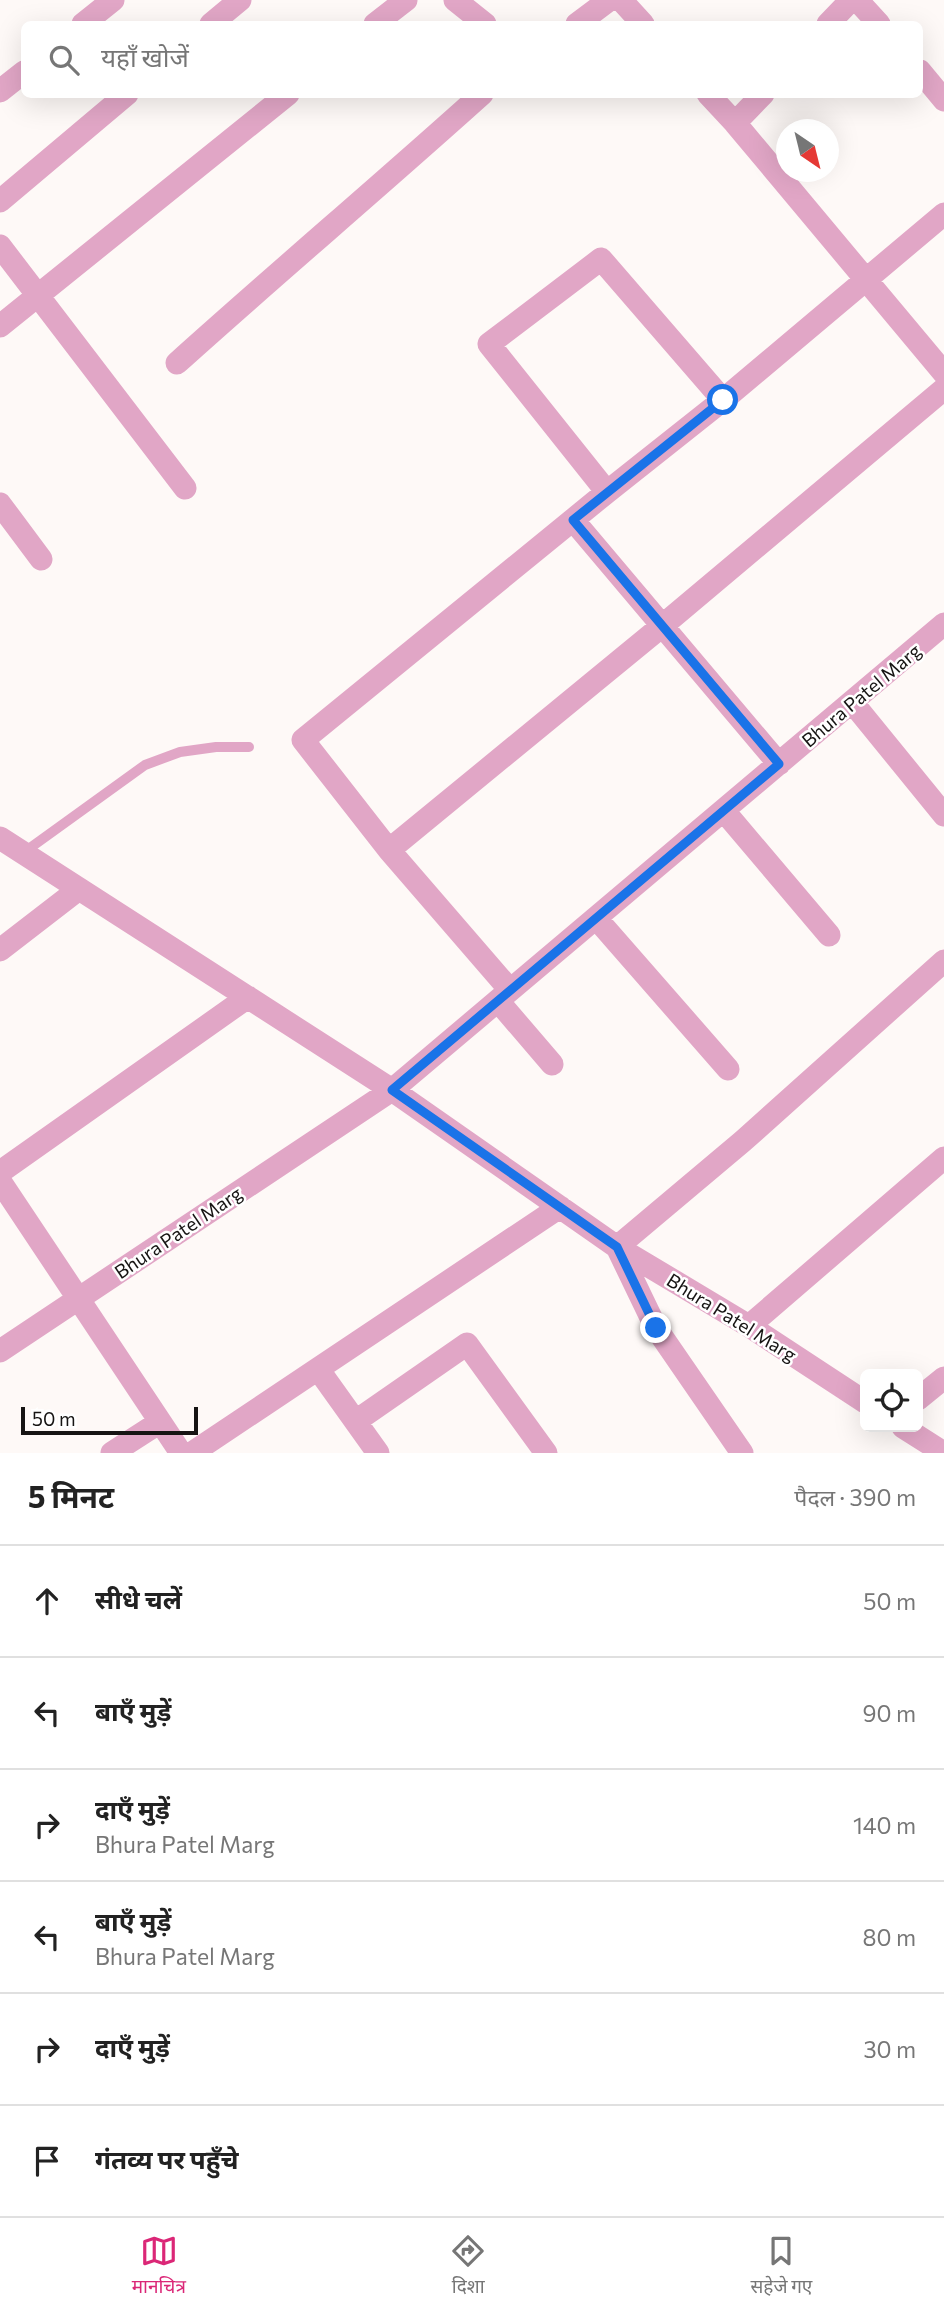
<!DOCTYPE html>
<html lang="hi">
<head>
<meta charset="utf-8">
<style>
	:root { --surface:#fff; --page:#f6f6f6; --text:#222; --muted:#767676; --line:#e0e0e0; --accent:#db2777 }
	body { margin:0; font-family:Commissioner,"Noto Sans Devanagari",sans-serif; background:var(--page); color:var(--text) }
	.controls { position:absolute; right:21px; bottom:21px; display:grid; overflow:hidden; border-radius:10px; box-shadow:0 7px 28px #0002 }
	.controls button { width:63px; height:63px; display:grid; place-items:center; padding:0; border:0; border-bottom:2px solid var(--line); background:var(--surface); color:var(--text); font:35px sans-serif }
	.compass { position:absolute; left:776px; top:119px; width:63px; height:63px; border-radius:50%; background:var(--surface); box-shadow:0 7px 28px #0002; rotate:145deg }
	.scale { position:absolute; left:21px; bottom:18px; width:177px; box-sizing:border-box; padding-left:7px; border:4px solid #161413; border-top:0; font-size:19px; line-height:24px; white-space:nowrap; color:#161413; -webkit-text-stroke:5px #fff; paint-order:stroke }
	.stop { position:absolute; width:21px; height:21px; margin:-16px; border:5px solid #1a73e8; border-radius:50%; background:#fff }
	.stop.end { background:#1a73e8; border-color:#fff; box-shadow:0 2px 7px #0008 }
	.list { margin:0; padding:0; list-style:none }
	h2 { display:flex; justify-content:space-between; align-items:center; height:91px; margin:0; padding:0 28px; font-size:30px }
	h2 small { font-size:23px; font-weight:400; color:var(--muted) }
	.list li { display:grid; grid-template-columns:46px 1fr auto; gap:21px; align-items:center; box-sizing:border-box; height:112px; padding:0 28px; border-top:2px solid var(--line) }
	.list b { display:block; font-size:26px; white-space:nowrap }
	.list p { margin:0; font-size:23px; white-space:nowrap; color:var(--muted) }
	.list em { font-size:23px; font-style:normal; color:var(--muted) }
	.icon { flex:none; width:38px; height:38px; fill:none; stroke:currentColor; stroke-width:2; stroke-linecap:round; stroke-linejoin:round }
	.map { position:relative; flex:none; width:944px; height:1453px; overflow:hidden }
	.search { position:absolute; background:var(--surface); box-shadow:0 7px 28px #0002; left:21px; right:21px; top:21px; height:77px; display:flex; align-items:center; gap:18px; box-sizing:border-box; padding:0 24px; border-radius:10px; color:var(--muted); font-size:26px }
	.sheet { height:763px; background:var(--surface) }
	nav { display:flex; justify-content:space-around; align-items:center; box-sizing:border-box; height:98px; border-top:2px solid var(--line); background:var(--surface); font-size:19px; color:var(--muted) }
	nav a { display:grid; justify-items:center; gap:4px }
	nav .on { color:var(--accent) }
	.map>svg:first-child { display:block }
</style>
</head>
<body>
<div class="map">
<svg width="944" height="1453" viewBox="0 0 944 1453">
	<rect width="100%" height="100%" fill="#fef9f7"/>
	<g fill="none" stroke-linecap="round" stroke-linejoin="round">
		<path stroke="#e1a6c6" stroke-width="10" d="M23,853L145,765L180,752L216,747H249"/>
		<path stroke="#e1a6c6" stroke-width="23" d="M455,0L485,24
			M621,0L643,24
			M857,0L879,24
			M83,24L113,0
			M211,24L240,0
			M375,24L406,0
			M577,24L609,0
			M828,24L851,0
			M920,71L944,100
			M0,91L24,72
			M708,94L735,123L944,373
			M735,123L763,94
			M0,201L127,94
			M0,246L185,488
			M0,326L288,94
			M177,363C278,272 381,185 482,94
			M607,492L489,344L601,259L723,400
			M0,504L41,559
			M573,520L779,764
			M852,702L944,815
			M724,811L829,935
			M0,838L392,1090L617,1247L749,1326L865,1402
			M389,850L662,626L944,389
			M596,918L728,1069
			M0,950L79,889
			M510,990L389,850L303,740L607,492L723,400L944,214
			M498,1001L552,1064
			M0,1172L248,997
			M0,1181L181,1453
			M749,1326L944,1158
			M0,1351L392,1090L944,624
			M318,1369L378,1453
			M918,1399L944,1378
			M356,1421L467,1344L546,1453
			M903,1427L944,1453
			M112,1453L160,1422
			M192,1453L560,1207
			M742,1453L656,1328L617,1247L743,1141L944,961"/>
	</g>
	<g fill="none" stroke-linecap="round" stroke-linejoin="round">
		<path stroke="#1a73e8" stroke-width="9" d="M656,1328L617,1247L392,1090L779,764L573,520L723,400"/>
	</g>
	<g text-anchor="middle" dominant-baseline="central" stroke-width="5" stroke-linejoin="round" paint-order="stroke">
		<g font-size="19" fill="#161413" stroke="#fff">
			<text transform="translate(861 695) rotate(-40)">Bhura Patel Marg</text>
			<text transform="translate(178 1232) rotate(-34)">Bhura Patel Marg</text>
			<text transform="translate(732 1317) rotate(32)">Bhura Patel Marg</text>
		</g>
	</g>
</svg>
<div class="controls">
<button><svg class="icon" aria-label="locate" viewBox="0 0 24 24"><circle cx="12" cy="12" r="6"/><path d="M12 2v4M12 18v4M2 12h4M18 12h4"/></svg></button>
</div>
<svg class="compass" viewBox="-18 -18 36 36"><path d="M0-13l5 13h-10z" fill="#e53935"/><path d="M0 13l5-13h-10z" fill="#767676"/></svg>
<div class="scale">50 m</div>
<div class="stop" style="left:723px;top:400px"></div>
<div class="stop end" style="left:656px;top:1328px"></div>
<div class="search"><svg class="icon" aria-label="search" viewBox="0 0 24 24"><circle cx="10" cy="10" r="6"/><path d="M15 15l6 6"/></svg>यहाँ खोजें</div>
</div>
<section class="sheet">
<h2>5 मिनट<small>पैदल · 390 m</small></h2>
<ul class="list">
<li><svg class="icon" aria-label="ahead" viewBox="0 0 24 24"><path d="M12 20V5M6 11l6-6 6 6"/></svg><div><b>सीधे चलें</b></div><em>50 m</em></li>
<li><svg class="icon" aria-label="left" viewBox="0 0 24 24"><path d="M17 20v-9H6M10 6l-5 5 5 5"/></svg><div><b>बाएँ मुड़ें</b></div><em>90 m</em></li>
<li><svg class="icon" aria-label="right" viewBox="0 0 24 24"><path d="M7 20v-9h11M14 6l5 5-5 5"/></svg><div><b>दाएँ मुड़ें</b><p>Bhura Patel Marg</p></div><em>140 m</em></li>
<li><svg class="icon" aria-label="left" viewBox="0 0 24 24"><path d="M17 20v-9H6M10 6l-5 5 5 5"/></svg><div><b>बाएँ मुड़ें</b><p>Bhura Patel Marg</p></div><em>80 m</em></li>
<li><svg class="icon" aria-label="right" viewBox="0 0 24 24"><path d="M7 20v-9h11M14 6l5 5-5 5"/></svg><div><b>दाएँ मुड़ें</b></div><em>30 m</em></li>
<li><svg class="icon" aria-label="arrive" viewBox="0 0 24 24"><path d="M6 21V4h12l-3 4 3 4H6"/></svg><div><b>गंतव्य पर पहुँचे</b></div></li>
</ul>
</section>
<nav>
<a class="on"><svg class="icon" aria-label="map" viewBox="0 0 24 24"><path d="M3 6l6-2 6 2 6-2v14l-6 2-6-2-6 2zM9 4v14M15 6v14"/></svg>मानचित्र</a>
<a><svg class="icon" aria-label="directions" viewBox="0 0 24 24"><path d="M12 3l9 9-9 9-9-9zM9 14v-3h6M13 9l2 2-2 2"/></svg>दिशा</a>
<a><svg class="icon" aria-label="saved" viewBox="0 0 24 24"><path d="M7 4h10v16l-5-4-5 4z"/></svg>सहेजे गए</a>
</nav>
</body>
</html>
